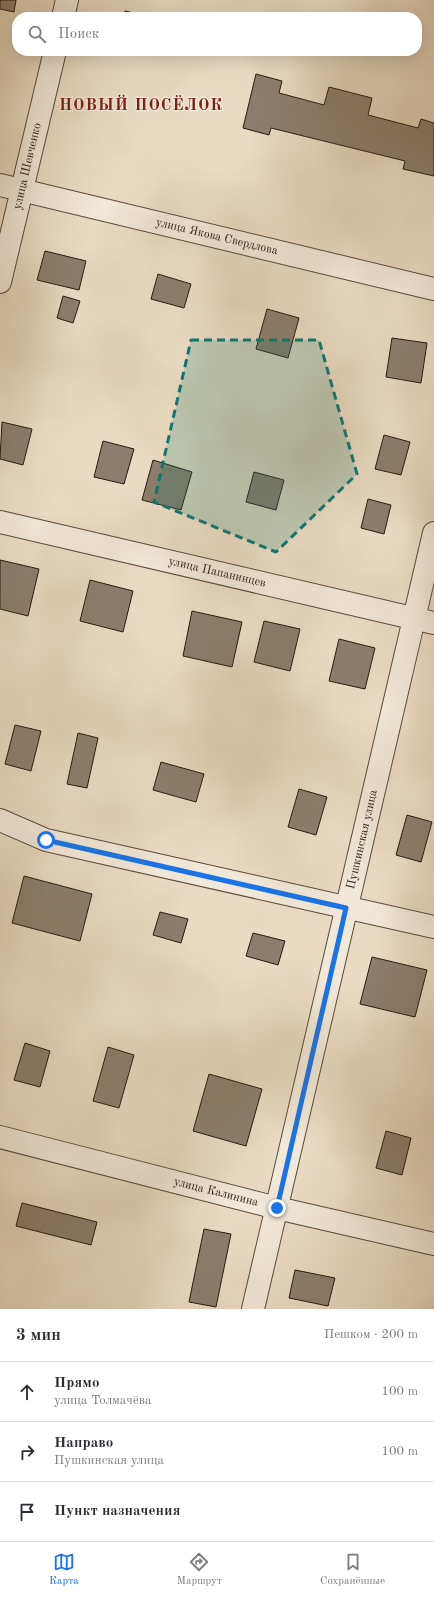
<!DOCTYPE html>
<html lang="ru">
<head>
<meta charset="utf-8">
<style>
	:root { --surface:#fff; --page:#f2f2f3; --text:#2b2b33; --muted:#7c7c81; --line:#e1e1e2; --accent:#1a73e8 }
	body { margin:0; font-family:"Old Standard TT",serif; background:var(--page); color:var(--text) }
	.stop { position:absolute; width:12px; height:12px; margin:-9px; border:3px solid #1a73e8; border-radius:50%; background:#fff }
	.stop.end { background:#1a73e8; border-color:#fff; box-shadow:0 1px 4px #0008 }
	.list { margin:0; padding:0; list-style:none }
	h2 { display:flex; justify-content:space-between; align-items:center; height:52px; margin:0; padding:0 16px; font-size:17px }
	h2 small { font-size:13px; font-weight:400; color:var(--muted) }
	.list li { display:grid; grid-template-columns:26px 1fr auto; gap:12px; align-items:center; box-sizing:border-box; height:60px; padding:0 16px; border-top:1px solid var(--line) }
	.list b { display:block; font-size:15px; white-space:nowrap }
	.list p { margin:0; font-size:13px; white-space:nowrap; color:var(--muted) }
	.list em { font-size:13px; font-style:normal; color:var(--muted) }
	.icon { flex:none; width:22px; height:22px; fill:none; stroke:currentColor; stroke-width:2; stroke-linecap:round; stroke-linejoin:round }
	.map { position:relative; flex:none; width:434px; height:1309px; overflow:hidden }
	.search { position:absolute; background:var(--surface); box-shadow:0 4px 16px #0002; left:12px; right:12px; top:12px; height:44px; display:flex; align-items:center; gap:10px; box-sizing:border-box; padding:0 14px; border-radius:16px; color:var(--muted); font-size:15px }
	.sheet { height:232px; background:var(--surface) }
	nav { display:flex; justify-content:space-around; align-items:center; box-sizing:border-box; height:56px; border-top:1px solid var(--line); background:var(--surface); font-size:11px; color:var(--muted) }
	nav a { display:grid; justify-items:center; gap:2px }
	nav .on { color:var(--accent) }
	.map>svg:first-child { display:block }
</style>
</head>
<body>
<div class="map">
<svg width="434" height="1309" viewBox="0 0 434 1309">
	<rect width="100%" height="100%" fill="#e9dbc2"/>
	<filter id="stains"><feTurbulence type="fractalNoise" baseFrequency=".005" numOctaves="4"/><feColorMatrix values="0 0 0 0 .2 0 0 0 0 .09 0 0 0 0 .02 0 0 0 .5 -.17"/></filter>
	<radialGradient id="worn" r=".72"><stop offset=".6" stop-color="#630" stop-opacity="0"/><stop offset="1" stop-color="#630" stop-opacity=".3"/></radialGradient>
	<path fill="#8c7e6c" stroke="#27190e" d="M0,0H16L14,12L0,9Z
		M125,11L151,17H124Z
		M256,74L282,81L279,93L324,105L329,87L372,98L368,115L418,128L421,119L434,123V176L403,169L405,161L271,128L269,135L243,128Z
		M45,251L86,261L79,290L37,280Z
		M158,274L191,284L184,308L151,299Z
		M63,296L80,301L73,323L57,318Z
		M267,309L299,318L288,358L256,349Z
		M392,338L427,343L421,383L386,377Z
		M2,422L32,429L23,465L0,459Z
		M384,435L410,442L401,475L375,469Z
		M103,441L134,449L124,484L94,477Z
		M153,460L192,472L181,510L142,500Z
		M254,472L284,480L276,510L246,502Z
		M368,499L391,505L384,534L361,528Z
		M0,560L39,569L28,616L0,609Z
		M90,580L133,591L123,632L80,621Z
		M192,611L242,622L232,667L183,656Z
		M264,621L300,629L290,671L254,662Z
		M339,639L375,648L365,689L329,681Z
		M15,725L41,731L31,771L5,764Z
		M78,733L98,738L87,788L67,784Z
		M161,762L204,774L196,802L153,790Z
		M299,789L327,797L316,835L288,827Z
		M407,815L432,822L421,862L396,855Z
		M24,876L92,894L80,941L12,923Z
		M160,912L188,919L181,943L153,935Z
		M253,933L285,941L278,965L246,956Z
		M372,957L427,970L415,1017L360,1004Z
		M25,1043L50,1051L40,1087L14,1080Z
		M108,1047L134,1055L119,1108L93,1101Z
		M209,1074L262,1089L246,1146L193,1131Z
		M386,1131L411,1138L402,1175L376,1168Z
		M22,1203L97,1222L91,1245L16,1226Z
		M204,1229L231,1234L216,1307L189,1302Z
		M295,1270L335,1278L328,1306L289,1298Z"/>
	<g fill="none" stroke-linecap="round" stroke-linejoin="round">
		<g stroke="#584a3b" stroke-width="24">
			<g id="minor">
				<path d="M63,17L67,0"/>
				<path id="s1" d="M0,185L434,289"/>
				<path id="s2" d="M0,282L55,51"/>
				<path id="s3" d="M0,522L434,623"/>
				<path d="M0,820L46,840L434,927"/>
				<path id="s4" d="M0,1137L277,1208L434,1244"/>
				<path id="s5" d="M253,1309L434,533"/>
			</g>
		</g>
		<use href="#minor" stroke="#f1e8d7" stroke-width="22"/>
	</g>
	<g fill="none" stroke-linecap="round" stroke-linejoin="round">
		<path stroke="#1a73e8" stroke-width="5" d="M46,840L346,908L277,1208"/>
	</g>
	<path fill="#0f766e" fill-opacity="0.2" stroke="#0f766e" stroke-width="3" stroke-dasharray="8 5" stroke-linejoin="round" d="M191,340H319L357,474L276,552L154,502Z"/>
	<g text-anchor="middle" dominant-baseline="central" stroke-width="3" stroke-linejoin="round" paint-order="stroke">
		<g font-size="12" fill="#27190e" stroke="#f1e8d7">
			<text stroke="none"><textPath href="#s2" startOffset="119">улица Шевченко</textPath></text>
			<text stroke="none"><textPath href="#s1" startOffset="223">улица Якова Свердлова</textPath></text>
			<text stroke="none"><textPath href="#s3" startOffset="223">улица Папанинцев</textPath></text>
			<text stroke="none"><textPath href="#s5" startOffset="482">Пушкинская улица</textPath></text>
			<text stroke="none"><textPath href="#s4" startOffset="223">улица Калинина</textPath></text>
		</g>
		<g font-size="16" font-weight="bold" letter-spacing="1" fill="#7a1f14" stroke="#f1e8d7">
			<text x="141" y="106">НОВЫЙ ПОСЁЛОК</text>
		</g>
	</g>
	<rect width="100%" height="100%" filter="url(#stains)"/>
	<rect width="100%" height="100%" fill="url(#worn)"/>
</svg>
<div class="stop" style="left:46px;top:840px"></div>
<div class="stop end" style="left:277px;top:1208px"></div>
<div class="search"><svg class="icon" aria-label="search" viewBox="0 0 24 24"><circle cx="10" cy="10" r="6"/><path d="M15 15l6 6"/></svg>Поиск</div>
</div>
<section class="sheet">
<h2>3 мин<small>Пешком · 200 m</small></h2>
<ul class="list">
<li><svg class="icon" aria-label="ahead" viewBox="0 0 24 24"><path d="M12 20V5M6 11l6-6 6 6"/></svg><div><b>Прямо</b><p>улица Толмачёва</p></div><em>100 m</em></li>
<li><svg class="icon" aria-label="right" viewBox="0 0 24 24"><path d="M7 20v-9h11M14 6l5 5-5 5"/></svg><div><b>Направо</b><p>Пушкинская улица</p></div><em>100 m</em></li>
<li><svg class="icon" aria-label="arrive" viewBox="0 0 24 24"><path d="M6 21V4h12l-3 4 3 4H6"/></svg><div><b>Пункт назначения</b></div></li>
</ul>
</section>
<nav>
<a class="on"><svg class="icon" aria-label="map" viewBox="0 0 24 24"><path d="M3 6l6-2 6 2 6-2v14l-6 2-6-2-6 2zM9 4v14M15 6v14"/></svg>Карта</a>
<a><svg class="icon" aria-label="directions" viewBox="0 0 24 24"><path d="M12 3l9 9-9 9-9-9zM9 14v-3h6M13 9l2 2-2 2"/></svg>Маршрут</a>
<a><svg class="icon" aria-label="saved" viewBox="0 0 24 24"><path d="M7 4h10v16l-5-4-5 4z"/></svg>Сохранённые</a>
</nav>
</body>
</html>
